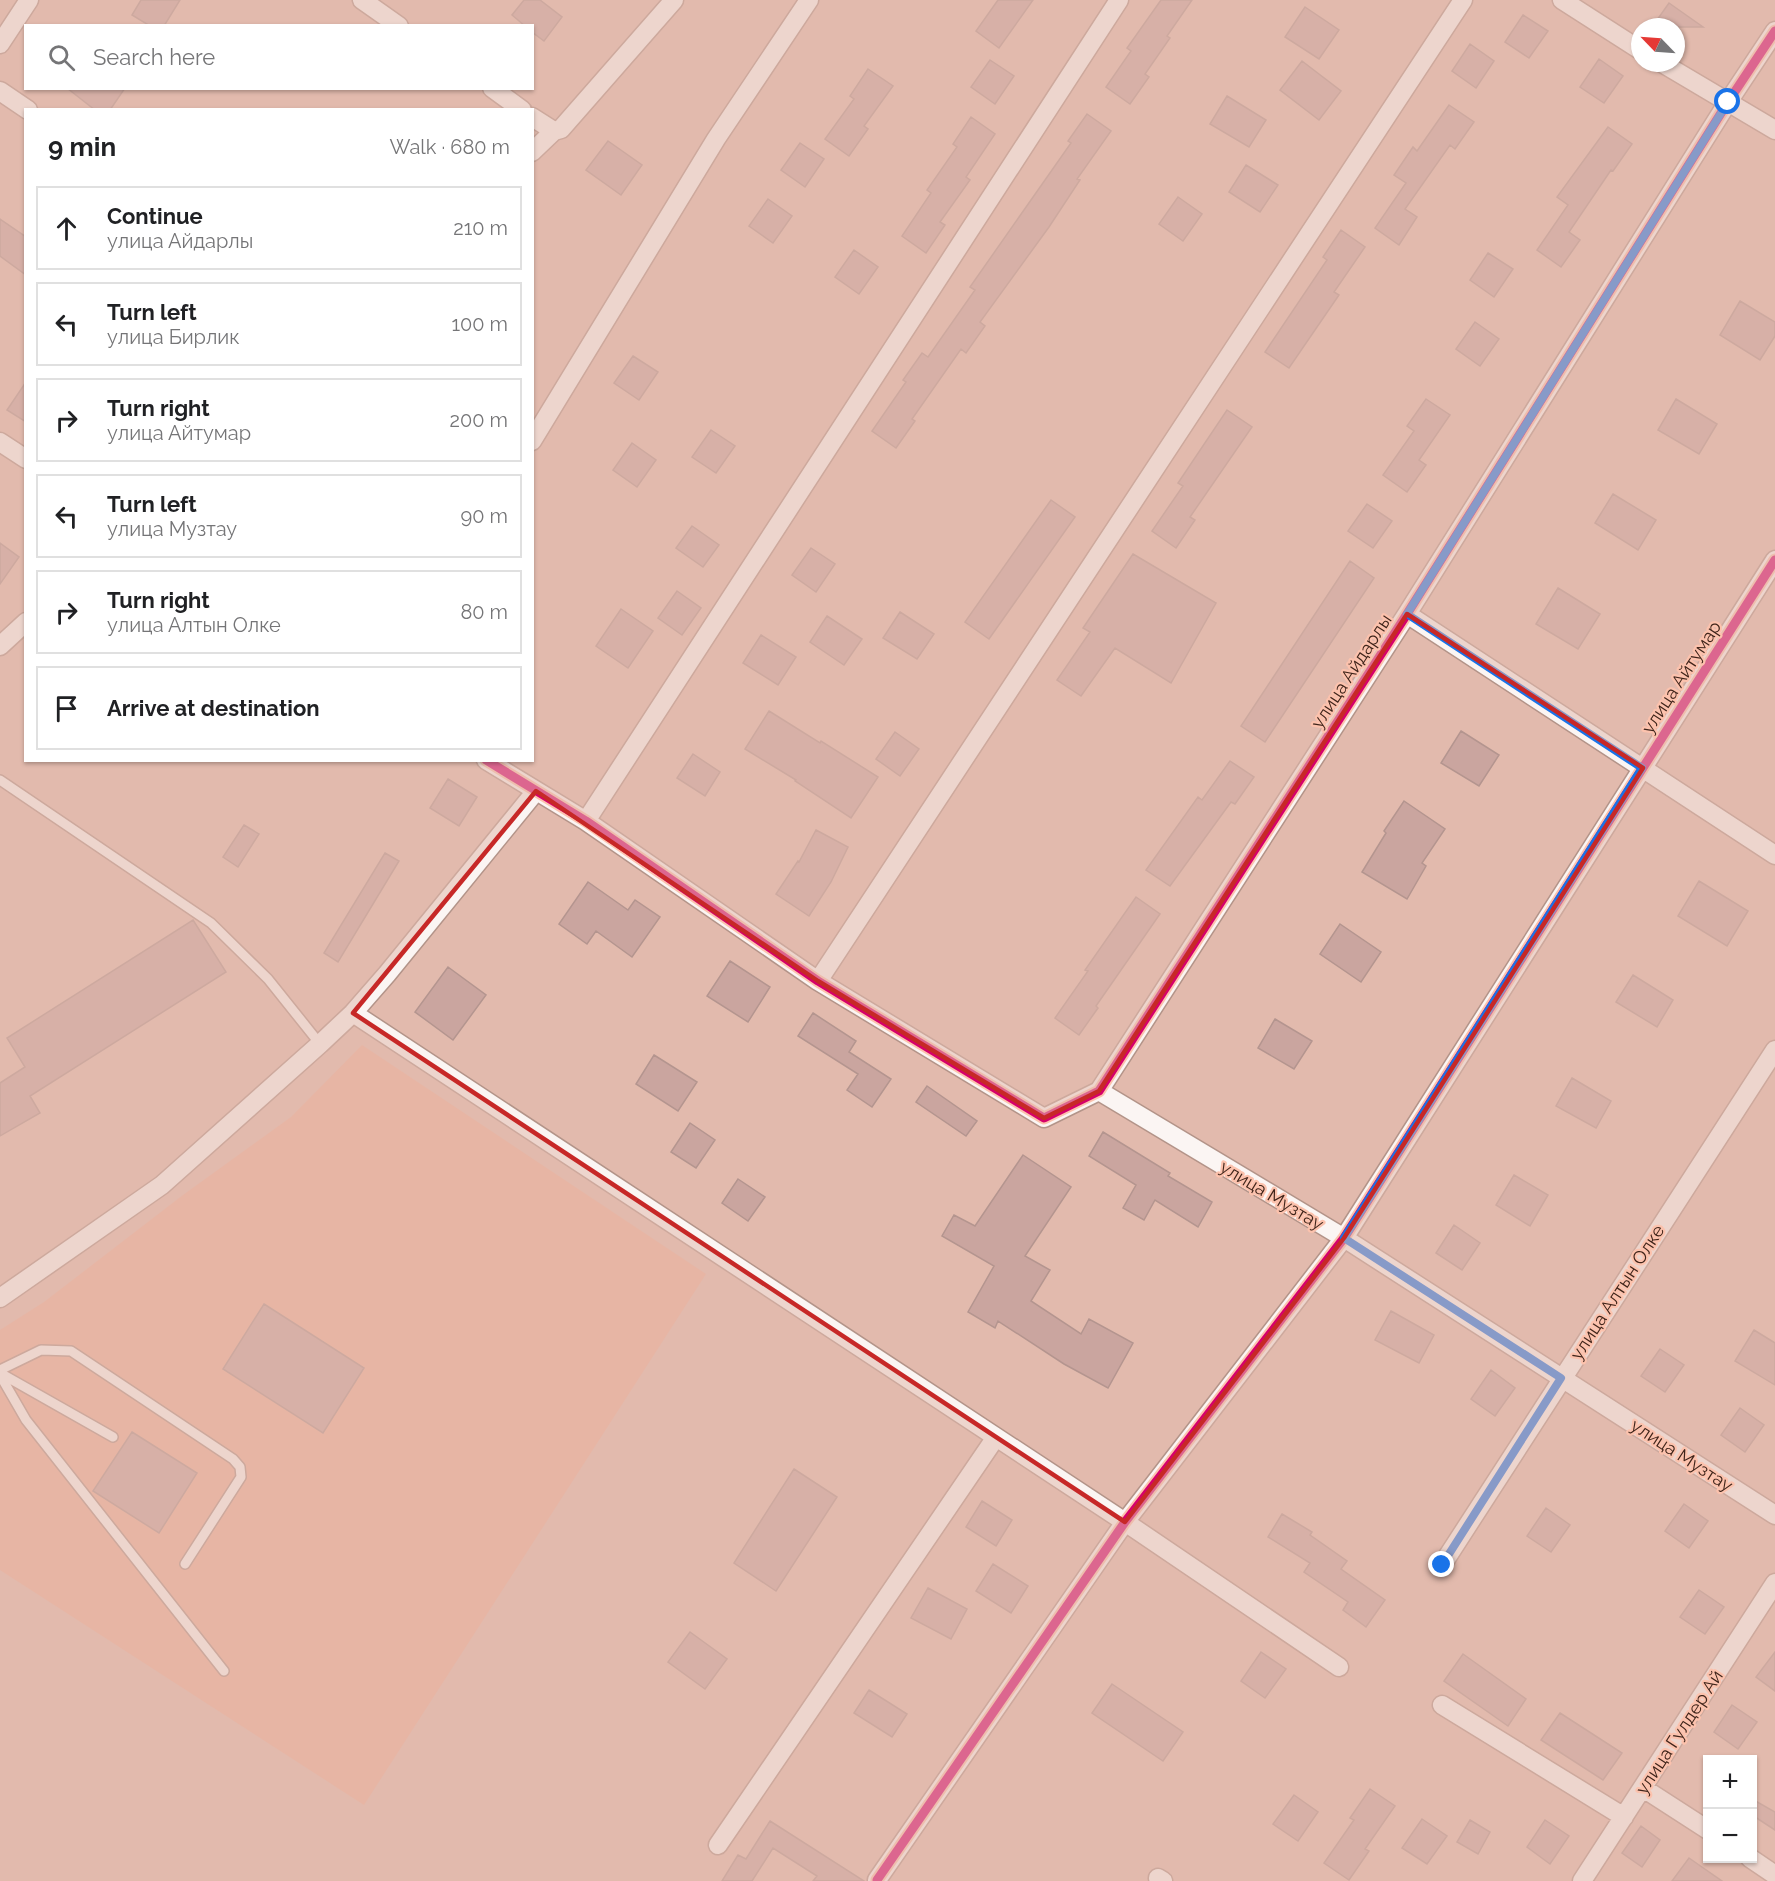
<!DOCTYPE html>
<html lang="en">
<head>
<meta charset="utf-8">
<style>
	:root { --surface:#fff; --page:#f2f2f2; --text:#202124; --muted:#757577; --line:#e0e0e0 }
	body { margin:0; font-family:Raleway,sans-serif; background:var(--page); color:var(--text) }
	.controls { position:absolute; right:18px; bottom:18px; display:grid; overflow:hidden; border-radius:0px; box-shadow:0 2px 4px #0004 }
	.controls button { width:54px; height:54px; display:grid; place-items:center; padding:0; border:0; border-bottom:2px solid var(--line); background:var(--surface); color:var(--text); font:30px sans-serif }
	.compass { position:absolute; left:1631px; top:18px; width:54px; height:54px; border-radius:50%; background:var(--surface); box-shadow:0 2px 4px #0004; rotate:295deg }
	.stop { position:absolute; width:18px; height:18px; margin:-14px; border:4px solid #1a73e8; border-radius:50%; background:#fff }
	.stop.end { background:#1a73e8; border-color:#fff; box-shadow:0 2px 6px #0008 }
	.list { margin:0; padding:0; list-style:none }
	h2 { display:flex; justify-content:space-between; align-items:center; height:78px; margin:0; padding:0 24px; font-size:26px }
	h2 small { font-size:20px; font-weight:400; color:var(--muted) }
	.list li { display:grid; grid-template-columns:39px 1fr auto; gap:18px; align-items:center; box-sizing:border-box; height:84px; margin:0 12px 12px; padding:0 12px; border:2px solid var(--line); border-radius:0px }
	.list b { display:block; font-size:22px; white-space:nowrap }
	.list p { margin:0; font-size:20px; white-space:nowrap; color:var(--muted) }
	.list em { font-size:20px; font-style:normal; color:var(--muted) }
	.icon { flex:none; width:33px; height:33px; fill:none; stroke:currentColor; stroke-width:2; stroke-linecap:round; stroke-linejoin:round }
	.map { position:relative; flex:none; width:1775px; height:1881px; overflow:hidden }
	.search { position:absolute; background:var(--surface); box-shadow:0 2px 4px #0004; left:24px; top:24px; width:510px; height:66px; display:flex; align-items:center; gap:15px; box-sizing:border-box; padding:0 21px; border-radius:0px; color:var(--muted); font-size:22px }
	.panel { position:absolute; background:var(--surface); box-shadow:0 2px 4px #0004; left:24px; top:108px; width:510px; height:654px; border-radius:0px }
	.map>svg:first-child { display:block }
</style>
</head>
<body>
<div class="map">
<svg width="1775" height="1881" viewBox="0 0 1775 1881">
	<rect width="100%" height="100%" fill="#e2baad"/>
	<path fill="#edb09a" d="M362,1045L706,1274L364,1805L0,1570V1330L44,1302L183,1195L291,1117Z"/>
	<path fill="#caa59f" stroke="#b4958f" stroke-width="1.5" d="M141,0H180L164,26H150L132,15Z
		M524,0H540L562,17L544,41L532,32V26H525L512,15Z
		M998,0H1033L999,48L976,31Z
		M1161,0H1192L1167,36L1170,38L1145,74L1149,77L1130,104L1106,87L1131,51L1127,48Z
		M1669,3L1703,27H1652Z
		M1305,7L1339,30L1319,59L1285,37Z
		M1523,15L1548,31L1529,58L1505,42Z
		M1470,44L1494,61L1476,88L1452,71Z
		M1599,59L1623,76L1604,103L1580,87Z
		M990,60L1014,76L995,104L971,87Z
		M1302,61L1341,91L1319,120L1280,90Z
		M868,69L893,86L864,126L868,129L849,156L825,139L854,99L850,96Z
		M67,88H125L110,110H95Z
		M1227,96L1266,120L1249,147L1210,124Z
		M1449,105L1474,122L1455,149L1450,145L1405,209L1417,217L1399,245L1375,228L1406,183L1394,175L1413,147L1417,151Z
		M1087,114L1111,131L1077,179L1080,180L1049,227L980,322L985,326L966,353L961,349L912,419L915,421L896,448L872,431L906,382L903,380L922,353L928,357L975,290L970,287L1071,143L1068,141Z
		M971,117L995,134L966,177L970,180L940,222L945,225L926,253L902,236L931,193L927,190L957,147L953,144Z
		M1608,127L1632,144L1613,171L1611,170L1569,232L1580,240L1561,267L1537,250L1568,205L1557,197Z
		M608,141L642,165L621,195L586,170Z
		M800,143L824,159L805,187L781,170Z
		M1246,165L1278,185L1260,212L1229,192Z
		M1178,197L1202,214L1183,241L1159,224Z
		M768,199L792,216L773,243L749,226Z
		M0,219L26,237V275L0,256Z
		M1341,230L1365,247L1334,292L1339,295L1289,368L1265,352L1327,260L1323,257Z
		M854,250L878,267L859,294L835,277Z
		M1488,253L1513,269L1494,297L1470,280Z
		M1740,301L1775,322V336L1760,360L1720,335Z
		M1475,322L1499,339L1480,366L1456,349Z
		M633,356L658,372L639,400L614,383Z
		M26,382V422L7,410Z
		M1426,399L1450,415L1419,460L1426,465L1407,492L1383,475L1414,431L1407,426Z
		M1676,399L1717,424L1699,454L1658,430Z
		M1227,410L1252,427L1190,517L1195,520L1176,548L1152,531L1183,486L1178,483Z
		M711,430L735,446L716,473L692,457Z
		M632,443L656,460L637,487L613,470Z
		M1613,494L1656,520L1638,550L1595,523Z
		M1051,500L1075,517L989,639L965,622Z
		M1367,504L1392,521L1373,548L1348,531Z
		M692,526L719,545L703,567L676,548Z
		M0,543L19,557L0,584Z
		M811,548L835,564L816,592L792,575Z
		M1133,554L1216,603L1171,683L1115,648L1081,696L1057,680L1090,632L1083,628Z
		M1350,561L1374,578L1265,742L1241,726Z
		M1558,588L1600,614L1578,649L1536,624Z
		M677,591L701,608L682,635L658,618Z
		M621,609L653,631L628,668L596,646Z
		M900,612L934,634L917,659L883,638Z
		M827,616L862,639L844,665L810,642Z
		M761,635L796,657L778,685L743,663Z
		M769,711L820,743L821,741L878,777L851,818L795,781L796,780L745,749Z
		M1461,731L1499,755L1479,786L1441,763Z
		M895,732L919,749L900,776L876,759Z
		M693,754L720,772L705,796L677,778Z
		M1230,761L1254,777L1235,804L1231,802L1170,886L1146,870L1198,797L1202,800Z
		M448,779L477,797L459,826L430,808Z
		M1404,801L1445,829L1422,863L1426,866L1407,899L1362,872L1386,833L1384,831Z
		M244,825L259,834L238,867L223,857Z
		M816,830L848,847L831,882L809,916L776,894L798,861L799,862Z
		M385,853L399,861L338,962L324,953Z
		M1699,881L1748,911L1727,946L1678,916Z
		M588,882L628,910L635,900L660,917L632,957L596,931L587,944L559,924Z
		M1136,897L1160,914L1096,1006L1098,1008L1079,1035L1055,1018L1088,971L1085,970Z
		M193,920L226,972L30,1096L40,1113L0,1136V1083L25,1067L7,1038Z
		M1340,924L1381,952L1361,982L1320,954Z
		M730,961L770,987L748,1022L707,996Z
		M448,967L486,995L453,1040L415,1012Z
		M1633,975L1673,1000L1657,1027L1616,1002Z
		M813,1013L856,1041L849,1052L891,1079L872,1107L847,1090L858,1074L798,1036Z
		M1275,1019L1312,1041L1294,1069L1258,1048Z
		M654,1055L697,1082L678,1111L636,1084Z
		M1572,1078L1611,1101L1596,1128L1556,1106Z
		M927,1086L977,1121L966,1136L916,1102Z
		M690,1123L715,1140L696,1168L671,1152Z
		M1103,1132L1170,1173L1168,1176L1212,1202L1198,1227L1155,1200L1144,1220L1123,1208L1136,1185L1089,1156Z
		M1023,1155L1071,1187L1025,1256L1050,1270L1031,1301L1081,1334L1089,1319L1133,1343L1108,1388L1064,1364L998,1321L995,1328L968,1312L994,1266L942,1236L954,1215L975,1226Z
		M1514,1175L1548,1195L1530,1226L1496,1205Z
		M738,1179L765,1197L748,1221L722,1203Z
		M1454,1225L1480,1243L1462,1270L1436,1253Z
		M264,1304L364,1368L323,1433L223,1369Z
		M1391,1311L1434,1335L1419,1363L1375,1340Z
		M1754,1330L1775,1343V1385L1735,1361Z
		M1660,1349L1684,1365L1665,1392L1641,1376Z
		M1491,1370L1515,1388L1495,1416L1471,1399Z
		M1740,1408L1764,1425L1745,1452L1721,1435Z
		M132,1432L197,1473L159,1533L93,1491Z
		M794,1469L837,1497L776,1591L734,1563Z
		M982,1501L1012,1520L996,1546L966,1527Z
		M1684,1504L1708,1521L1689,1548L1665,1531Z
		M1546,1508L1570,1525L1551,1552L1527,1536Z
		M1282,1514L1312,1532L1310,1535L1347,1561L1341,1569L1385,1600L1366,1627L1343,1610L1348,1602L1304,1572L1310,1563L1268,1537Z
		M993,1564L1028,1586L1011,1613L976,1591Z
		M928,1588L967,1609L951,1639L911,1618Z
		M1699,1590L1724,1607L1705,1634L1680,1617Z
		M690,1632L727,1659L705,1689L668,1662Z
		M1261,1652L1286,1669L1265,1698L1241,1681Z
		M1775,1652V1691L1756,1677Z
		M1463,1654L1526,1699L1508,1726L1444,1681Z
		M1112,1684L1183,1732L1163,1761L1092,1713Z
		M869,1690L907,1714L892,1737L854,1713Z
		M1732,1705L1757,1722L1738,1749L1714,1732Z
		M1560,1713L1622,1753L1603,1780L1541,1740Z
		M1370,1789L1395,1806L1365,1849L1369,1851L1349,1880L1324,1863L1354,1820L1350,1818Z
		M1294,1795L1318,1812L1298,1841L1273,1824Z
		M1752,1799L1775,1812V1830L1752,1815Z
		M1422,1819L1447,1836L1427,1864L1402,1848Z
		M1470,1820L1490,1832L1478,1854L1457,1842Z
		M1545,1820L1569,1836L1550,1864L1527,1847Z
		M770,1821L864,1881H813L817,1876L773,1848L752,1881H722L738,1855L746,1859Z
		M1641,1826L1660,1840L1642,1867L1622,1853Z
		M1689,1858L1722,1881H1672Z"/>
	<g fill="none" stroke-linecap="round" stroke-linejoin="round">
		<g stroke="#b39489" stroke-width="12">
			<path id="service" d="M0,780L211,923L268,979L320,1044
				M0,1370L41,1350L71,1351L233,1459L240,1467L241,1477L185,1564
				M0,1373L113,1437
				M0,1375L26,1420L224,1671"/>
		</g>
		<g stroke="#b39489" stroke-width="21">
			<path id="minor" d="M362,0L399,26
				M1562,0L1640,50
				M0,44L29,0
				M1662,63L1775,130
				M492,88L522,110
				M0,91L28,110
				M532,117L554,131
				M532,152L554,131L561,129L674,0
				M532,441L716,139L809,0
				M0,442L26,459
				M1407,614L1775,855
				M0,646L26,622
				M486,760L586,821L818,981L1044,1118L1099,1091L1407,614L1728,102L1775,31
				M586,821L1119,0
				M818,981L1463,0
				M353,1013L1125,1522L1339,1667
				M1099,1091L1344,1238L1775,1515
				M0,1298L162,1185L320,1044L353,1013L387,974L536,791
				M1442,1565L1775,1050
				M1442,1705L1624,1817
				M1643,1788L1708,1830
				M718,1845L996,1437
				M1750,1858L1775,1875
				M1158,1878L1163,1881
				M877,1880L1125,1522L1344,1238L1775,560
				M1582,1881L1775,1583"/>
		</g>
		<use href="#service" stroke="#fbf5f3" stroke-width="9"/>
		<use href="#minor" stroke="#fbf5f3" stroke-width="18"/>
		<g stroke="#fcc2ad" stroke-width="13">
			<path id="cycleway" d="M486,760L586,821L818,981L1044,1118L1099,1091L1407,614L1728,102L1775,31
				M877,1880L1125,1522L1344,1238L1775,560"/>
		</g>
		<use href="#cycleway" stroke="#d6006c" stroke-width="9"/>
	</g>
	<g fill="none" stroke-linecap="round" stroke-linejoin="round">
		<path stroke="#1a73e8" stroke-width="8" d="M1442,1565L1561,1378L1344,1238L1642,768L1407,614L1728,102"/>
	</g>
	<path d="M0 0H1775V1881H0ZM1407,614L1643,768L1344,1238L1125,1522L353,1013L536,791L818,981L1044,1118L1099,1091Z" fill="#e2baad" fill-opacity=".55" fill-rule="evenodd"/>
	<path fill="none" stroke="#c72827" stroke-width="4.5" stroke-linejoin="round" d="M1407,614L1643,768L1344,1238L1125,1522L353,1013L536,791L818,981L1044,1118L1099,1091Z"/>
	<g text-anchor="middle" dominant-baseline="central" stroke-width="4.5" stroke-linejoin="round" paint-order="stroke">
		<g font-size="18" fill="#3f241a" stroke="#fcc2ad">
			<text transform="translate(1351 671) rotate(-57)">улица Айдарлы</text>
			<text transform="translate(1681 677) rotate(-57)">улица Айтумар</text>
			<text transform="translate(1272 1195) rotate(31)">улица Музтау</text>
			<text transform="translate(1617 1292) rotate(-57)">улица Алтын Олке</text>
			<text transform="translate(1682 1455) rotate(33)">улица Музтау</text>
			<text transform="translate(1679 1732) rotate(-57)">улица Гулдер Ай</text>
		</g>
	</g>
</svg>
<div class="controls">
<button>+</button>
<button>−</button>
</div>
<svg class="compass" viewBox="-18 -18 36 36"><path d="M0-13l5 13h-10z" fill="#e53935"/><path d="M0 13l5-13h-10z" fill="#757577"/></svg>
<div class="stop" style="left:1728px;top:102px"></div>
<div class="stop end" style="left:1442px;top:1565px"></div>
<div class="search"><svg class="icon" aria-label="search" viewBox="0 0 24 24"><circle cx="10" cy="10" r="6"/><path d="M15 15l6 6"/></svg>Search here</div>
<section class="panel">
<h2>9 min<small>Walk · 680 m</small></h2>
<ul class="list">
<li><svg class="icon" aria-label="ahead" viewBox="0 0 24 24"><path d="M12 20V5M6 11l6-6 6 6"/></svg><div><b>Continue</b><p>улица Айдарлы</p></div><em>210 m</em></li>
<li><svg class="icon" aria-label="left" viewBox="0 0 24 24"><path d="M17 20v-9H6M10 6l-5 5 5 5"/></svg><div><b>Turn left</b><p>улица Бирлик</p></div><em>100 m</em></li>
<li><svg class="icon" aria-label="right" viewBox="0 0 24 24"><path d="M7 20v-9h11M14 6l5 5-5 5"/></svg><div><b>Turn right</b><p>улица Айтумар</p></div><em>200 m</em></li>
<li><svg class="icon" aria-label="left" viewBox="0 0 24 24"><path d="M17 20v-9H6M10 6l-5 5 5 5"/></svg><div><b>Turn left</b><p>улица Музтау</p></div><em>90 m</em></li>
<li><svg class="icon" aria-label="right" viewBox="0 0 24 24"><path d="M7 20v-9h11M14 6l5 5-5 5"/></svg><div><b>Turn right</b><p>улица Алтын Олке</p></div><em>80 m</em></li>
<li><svg class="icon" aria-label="arrive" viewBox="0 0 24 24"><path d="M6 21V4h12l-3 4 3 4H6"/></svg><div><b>Arrive at destination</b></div></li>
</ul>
</section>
</div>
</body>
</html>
